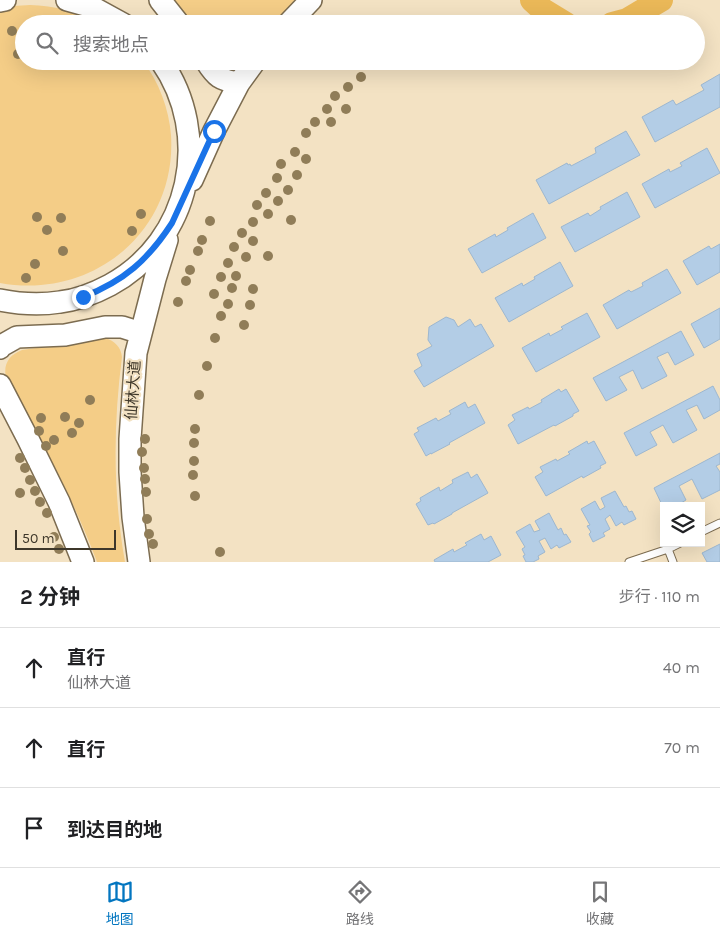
<!DOCTYPE html>
<html lang="zh">
<head>
<meta charset="utf-8">
<style>
	:root { --surface:#fff; --page:#f6f6f6; --text:#202124; --muted:#757577; --line:#e0e0e0; --accent:#0376c0 }
	body { margin:0; font-family:Karla,"Noto Sans SC",sans-serif; background:var(--page); color:var(--text) }
	.controls { position:absolute; right:15px; bottom:15px; display:grid; overflow:hidden; border-radius:0px; box-shadow:0 5px 20px #0002 }
	.controls button { width:45px; height:45px; display:grid; place-items:center; padding:0; border:0; border-bottom:1px solid var(--line); background:var(--surface); color:var(--text); font:25px sans-serif }
	.scale { position:absolute; left:15px; bottom:12px; width:101px; box-sizing:border-box; padding-left:5px; border:2px solid #3e372a; border-top:0; font-size:14px; line-height:18px; white-space:nowrap; color:#3e372a; -webkit-text-stroke:4px #f3e2c3; paint-order:stroke }
	.stop { position:absolute; width:15px; height:15px; margin:-11px; border:4px solid #1a73e8; border-radius:50%; background:#fff }
	.stop.end { background:#1a73e8; border-color:#fff; box-shadow:0 1px 5px #0008 }
	.list { margin:0; padding:0; list-style:none }
	h2 { display:flex; justify-content:space-between; align-items:center; height:65px; margin:0; padding:0 20px; font-size:21px }
	h2 small { font-size:16px; font-weight:400; color:var(--muted) }
	.list li { display:grid; grid-template-columns:32px 1fr auto; gap:15px; align-items:center; box-sizing:border-box; height:80px; padding:0 20px; border-top:1px solid var(--line) }
	.list b { display:block; font-size:19px; white-space:nowrap }
	.list p { margin:0; font-size:16px; white-space:nowrap; color:var(--muted) }
	.list em { font-size:16px; font-style:normal; color:var(--muted) }
	.icon { flex:none; width:28px; height:28px; fill:none; stroke:currentColor; stroke-width:2; stroke-linecap:round; stroke-linejoin:round }
	.map { position:relative; flex:none; width:720px; height:562px; overflow:hidden }
	.search { position:absolute; background:var(--surface); box-shadow:0 5px 20px #0002; left:15px; right:15px; top:15px; height:55px; display:flex; align-items:center; gap:12px; box-sizing:border-box; padding:0 18px; border-radius:28px; color:var(--muted); font-size:19px }
	.sheet { height:305px; background:var(--surface) }
	nav { display:flex; justify-content:space-around; align-items:center; box-sizing:border-box; height:70px; border-top:1px solid var(--line); background:var(--surface); font-size:14px; color:var(--muted) }
	nav a { display:grid; justify-items:center; gap:2px }
	nav .on { color:var(--accent) }
	.map>svg:first-child { display:block }
</style>
</head>
<body>
<div class="map">
<svg width="720" height="562" viewBox="0 0 720 562">
	<rect width="100%" height="100%" fill="#f3e2c3"/>
	<path fill="#f4cd87" d="M171,0H295L273,24H190Z
		M30,5C54,6 79,11 100,24H24V61H143C159,82 169,109 171,135C177,231 93,300 0,283V8L13,6Z
		M105,338C115,341 121,347 122,357C113,426 113,494 125,562H97C73,498 40,437 6,378C3,364 9,355 22,350Z"/>
	<g fill="none" stroke-linecap="round" stroke-linejoin="round">
		<path stroke="#eab858" stroke-width="24" d="M532,0L543,10L566,24
			M612,24L627,20L661,0"/>
	</g>
	<path fill="#b3cde6" stroke="#9db7cf" d="M720,74V107L655,142L642,117L673,100L676,105L704,90L701,85Z
		M626,131L640,155L549,204L536,180L567,163L568,165L570,164L571,166L596,153L595,148Z
		M707,148L720,173L655,208L642,184L669,169L670,172L682,166L680,163Z
		M627,192L640,217L575,252L561,227L588,213L590,216L601,209L600,207Z
		M533,213L546,238L482,273L468,249L495,234L496,237L508,230L507,228Z
		M720,244V272L697,285L683,261L709,246L711,249Z
		M560,262L573,286L509,322L495,298L522,283L523,286L535,279L534,277Z
		M667,269L681,293L617,329L603,305L629,290L631,292L643,286L642,283Z
		M720,308V339L704,348L691,324Z
		M587,313L600,337L536,372L522,348L549,333L550,336L563,329L561,327Z
		M446,317L454,320L458,327L470,319L475,327L481,324L494,346L424,387L414,371L422,366L417,354L432,346L428,340L429,327Z
		M681,331L694,355L675,365L668,352L657,357L667,376L642,389L633,370L619,377L627,390L606,401L593,378Z
		M713,386L720,400V410L704,419L697,405L686,410L697,430L673,443L663,425L650,432L657,445L636,456L624,433Z
		M559,389L561,392L566,389L579,411L573,414V416L555,426L554,425L518,444L508,425L515,420L512,415L528,407L529,409L542,402L541,400Z
		M465,402L468,408L475,404L485,423L449,443L450,444L431,454V453L426,456L414,434L419,431L417,428L436,418L438,421L451,414L449,411Z
		M587,441L588,444L594,441L606,463L600,466L601,468L583,478L582,476L546,496L535,477L543,472L540,467L556,459L557,461L570,454L568,452Z
		M720,453V464L716,466L720,472V490L702,499L692,479L679,486L686,500L676,506H664V509L654,488Z
		M468,472L471,478L477,474L488,493L452,513V514L434,524L433,523L428,525L416,504L421,501L420,498L439,487L440,491L453,483L452,480Z
		M615,491L624,507L626,506L629,512L632,511L636,519L624,525L622,522L616,526L610,515L605,519L610,529L603,533L605,536L593,542L589,534L591,532L587,526L590,525L581,509L595,501L600,510L605,507L601,498Z
		M549,513L558,530L561,528L564,535L566,534L571,542L559,548L557,545L551,549L545,538L539,541L545,552L538,556L539,559L533,562H526L523,556L525,555L522,549L525,547L516,532L530,524L534,532L540,530L535,521Z
		M481,534L484,540L491,536L501,555L488,562H435L434,560L453,549L454,552L467,545L465,543Z
		M720,544V562H707L702,553Z"/>
	<g fill="none" stroke-linecap="round" stroke-linejoin="round">
		<g stroke="#7c6c50" stroke-width="9">
			<path id="lane" d="M701,532L720,523
				M668,549L673,562
				M629,562L668,549L680,543"/>
		</g>
		<g stroke="#7c6c50" stroke-width="24">
			<path id="primary" d="M67,0L92,7L123,24
				M160,0L179,24
				M0,1L5,0
				M288,24L311,0
				M206,61C216,77 220,80 239,83
				M192,180L214,131L239,83L255,61
				M0,300C20,304 40,305 60,302C78,300 95,293 110,285C191,241 213,135 161,61
				M0,348L1,346L17,337L65,335L105,327H122L141,333
				M0,385L28,439L59,502L83,562
				M139,562L133,517L130,472V439L136,353L155,279L167,240"/>
		</g>
		<use href="#lane" stroke="#fff" stroke-width="7"/>
		<use href="#primary" stroke="#fff" stroke-width="21"/>
	</g>
	<g fill="#907d58">
		<circle cx="12" cy="31" r="5"/>
		<circle cx="18" cy="54" r="5"/>
		<circle cx="361" cy="77" r="5"/>
		<circle cx="348" cy="87" r="5"/>
		<circle cx="335" cy="96" r="5"/>
		<circle cx="327" cy="109" r="5"/>
		<circle cx="346" cy="109" r="5"/>
		<circle cx="315" cy="122" r="5"/>
		<circle cx="331" cy="122" r="5"/>
		<circle cx="306" cy="133" r="5"/>
		<circle cx="295" cy="152" r="5"/>
		<circle cx="306" cy="159" r="5"/>
		<circle cx="281" cy="164" r="5"/>
		<circle cx="297" cy="175" r="5"/>
		<circle cx="277" cy="178" r="5"/>
		<circle cx="288" cy="190" r="5"/>
		<circle cx="266" cy="193" r="5"/>
		<circle cx="278" cy="201" r="5"/>
		<circle cx="257" cy="205" r="5"/>
		<circle cx="141" cy="214" r="5"/>
		<circle cx="268" cy="214" r="5"/>
		<circle cx="37" cy="217" r="5"/>
		<circle cx="61" cy="218" r="5"/>
		<circle cx="291" cy="220" r="5"/>
		<circle cx="210" cy="221" r="5"/>
		<circle cx="253" cy="222" r="5"/>
		<circle cx="47" cy="230" r="5"/>
		<circle cx="132" cy="231" r="5"/>
		<circle cx="242" cy="233" r="5"/>
		<circle cx="202" cy="240" r="5"/>
		<circle cx="253" cy="241" r="5"/>
		<circle cx="234" cy="247" r="5"/>
		<circle cx="63" cy="251" r="5"/>
		<circle cx="198" cy="251" r="5"/>
		<circle cx="268" cy="256" r="5"/>
		<circle cx="246" cy="257" r="5"/>
		<circle cx="228" cy="263" r="5"/>
		<circle cx="35" cy="264" r="5"/>
		<circle cx="190" cy="270" r="5"/>
		<circle cx="236" cy="276" r="5"/>
		<circle cx="221" cy="277" r="5"/>
		<circle cx="26" cy="278" r="5"/>
		<circle cx="186" cy="281" r="5"/>
		<circle cx="232" cy="288" r="5"/>
		<circle cx="253" cy="289" r="5"/>
		<circle cx="214" cy="294" r="5"/>
		<circle cx="178" cy="302" r="5"/>
		<circle cx="228" cy="304" r="5"/>
		<circle cx="250" cy="305" r="5"/>
		<circle cx="221" cy="316" r="5"/>
		<circle cx="244" cy="325" r="5"/>
		<circle cx="215" cy="338" r="5"/>
		<circle cx="207" cy="366" r="5"/>
		<circle cx="199" cy="395" r="5"/>
		<circle cx="90" cy="400" r="5"/>
		<circle cx="65" cy="417" r="5"/>
		<circle cx="41" cy="418" r="5"/>
		<circle cx="79" cy="423" r="5"/>
		<circle cx="195" cy="429" r="5"/>
		<circle cx="39" cy="431" r="5"/>
		<circle cx="72" cy="433" r="5"/>
		<circle cx="145" cy="439" r="5"/>
		<circle cx="54" cy="440" r="5"/>
		<circle cx="194" cy="443" r="5"/>
		<circle cx="46" cy="446" r="5"/>
		<circle cx="142" cy="452" r="5"/>
		<circle cx="20" cy="458" r="5"/>
		<circle cx="194" cy="461" r="5"/>
		<circle cx="25" cy="468" r="5"/>
		<circle cx="144" cy="468" r="5"/>
		<circle cx="193" cy="475" r="5"/>
		<circle cx="145" cy="479" r="5"/>
		<circle cx="30" cy="480" r="5"/>
		<circle cx="35" cy="491" r="5"/>
		<circle cx="146" cy="492" r="5"/>
		<circle cx="20" cy="493" r="5"/>
		<circle cx="195" cy="496" r="5"/>
		<circle cx="40" cy="502" r="5"/>
		<circle cx="47" cy="513" r="5"/>
		<circle cx="147" cy="519" r="5"/>
		<circle cx="149" cy="534" r="5"/>
		<circle cx="54" cy="537" r="5"/>
		<circle cx="153" cy="544" r="5"/>
		<circle cx="59" cy="549" r="5"/>
		<circle cx="220" cy="552" r="5"/>
	</g>
	<g fill="none" stroke-linecap="round" stroke-linejoin="round">
		<path stroke="#1a73e8" stroke-width="6" d="M83,297C124,281 148,260 172,223L214,131"/>
	</g>
	<g text-anchor="middle" dominant-baseline="central" stroke-width="4.5" stroke-linejoin="round" paint-order="stroke">
		<g font-size="15" fill="#3e372a" stroke="#f3e2c3">
			<text transform="translate(133 390) rotate(-86)">仙林大道</text>
		</g>
	</g>
</svg>
<div class="controls">
<button><svg class="icon" aria-label="layers" viewBox="0 0 24 24"><path d="M12 4l9 5-9 5-9-5zM3 14l9 5 9-5"/></svg></button>
</div>
<div class="scale">50 m</div>
<div class="stop" style="left:214px;top:131px"></div>
<div class="stop end" style="left:83px;top:297px"></div>
<div class="search"><svg class="icon" aria-label="search" viewBox="0 0 24 24"><circle cx="10" cy="10" r="6"/><path d="M15 15l6 6"/></svg>搜索地点</div>
</div>
<section class="sheet">
<h2>2 分钟<small>步行 · 110 m</small></h2>
<ul class="list">
<li><svg class="icon" aria-label="ahead" viewBox="0 0 24 24"><path d="M12 20V5M6 11l6-6 6 6"/></svg><div><b>直行</b><p>仙林大道</p></div><em>40 m</em></li>
<li><svg class="icon" aria-label="ahead" viewBox="0 0 24 24"><path d="M12 20V5M6 11l6-6 6 6"/></svg><div><b>直行</b></div><em>70 m</em></li>
<li><svg class="icon" aria-label="arrive" viewBox="0 0 24 24"><path d="M6 21V4h12l-3 4 3 4H6"/></svg><div><b>到达目的地</b></div></li>
</ul>
</section>
<nav>
<a class="on"><svg class="icon" aria-label="map" viewBox="0 0 24 24"><path d="M3 6l6-2 6 2 6-2v14l-6 2-6-2-6 2zM9 4v14M15 6v14"/></svg>地图</a>
<a><svg class="icon" aria-label="directions" viewBox="0 0 24 24"><path d="M12 3l9 9-9 9-9-9zM9 14v-3h6M13 9l2 2-2 2"/></svg>路线</a>
<a><svg class="icon" aria-label="saved" viewBox="0 0 24 24"><path d="M7 4h10v16l-5-4-5 4z"/></svg>收藏</a>
</nav>
</body>
</html>
